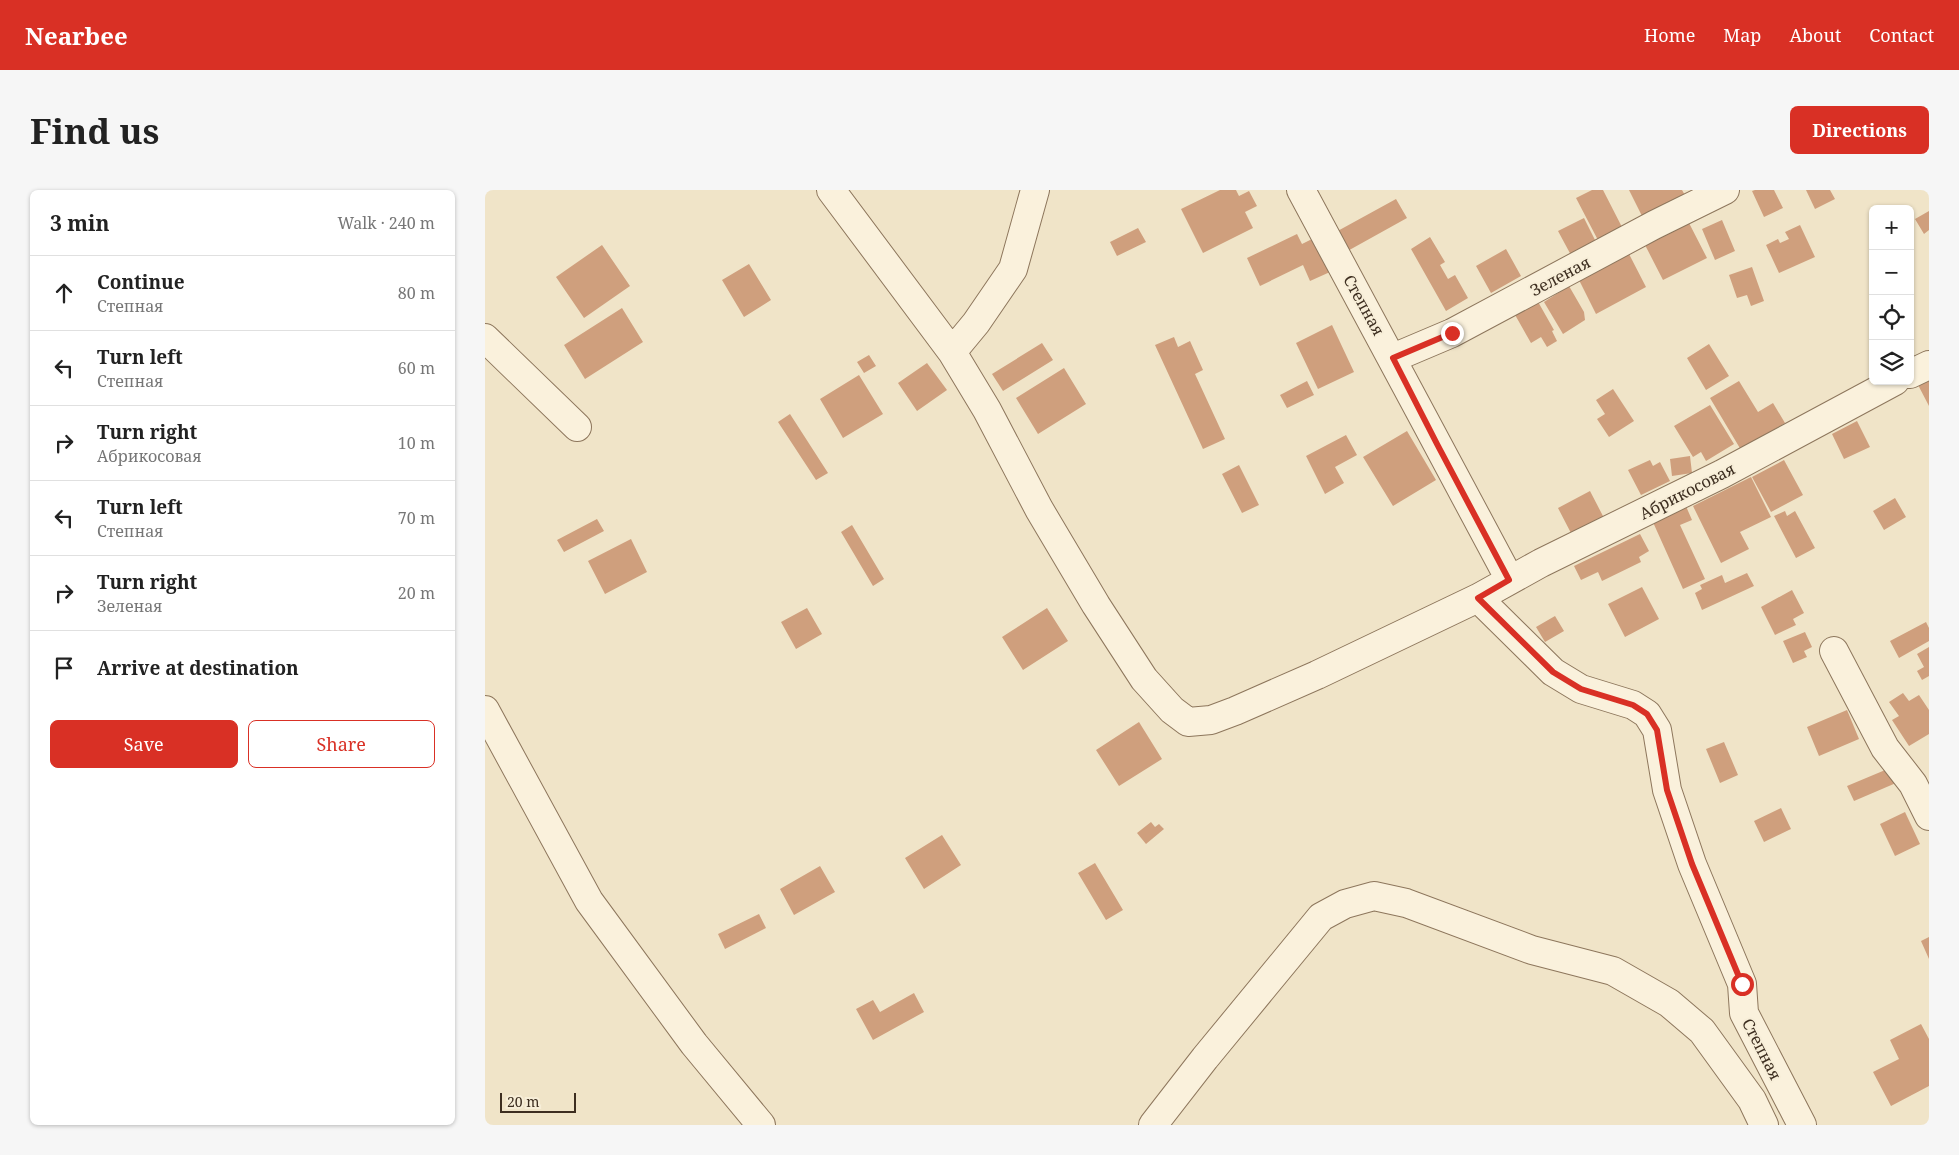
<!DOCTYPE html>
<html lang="en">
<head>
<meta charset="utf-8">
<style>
	:root { --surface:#fff; --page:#f6f6f6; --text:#222; --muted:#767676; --line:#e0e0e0; --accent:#d93025 }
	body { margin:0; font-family:"Noto Serif",serif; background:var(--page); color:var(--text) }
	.controls { position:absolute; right:15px; top:15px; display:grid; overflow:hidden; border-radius:8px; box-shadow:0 1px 4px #0004 }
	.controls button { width:45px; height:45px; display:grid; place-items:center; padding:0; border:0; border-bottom:1px solid var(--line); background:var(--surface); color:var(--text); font:25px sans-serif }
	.scale { position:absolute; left:15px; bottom:12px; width:76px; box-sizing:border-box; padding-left:5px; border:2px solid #3d2e20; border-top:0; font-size:14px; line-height:18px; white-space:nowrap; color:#3d2e20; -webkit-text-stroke:4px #f7eed8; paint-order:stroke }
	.stop { position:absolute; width:15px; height:15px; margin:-11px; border:4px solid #d93025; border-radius:50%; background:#fff }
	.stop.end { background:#d93025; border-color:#fff; box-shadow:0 1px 5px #0008 }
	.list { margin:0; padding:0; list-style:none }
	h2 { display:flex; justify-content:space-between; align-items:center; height:65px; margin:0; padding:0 20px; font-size:21px }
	h2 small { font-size:16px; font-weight:400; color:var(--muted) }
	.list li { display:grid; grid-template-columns:32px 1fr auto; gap:15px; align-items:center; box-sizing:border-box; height:75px; padding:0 20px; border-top:1px solid var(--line) }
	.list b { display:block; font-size:19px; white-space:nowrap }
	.list p { margin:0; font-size:16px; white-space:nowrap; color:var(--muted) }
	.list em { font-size:16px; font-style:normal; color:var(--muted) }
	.actions { display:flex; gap:10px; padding:15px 20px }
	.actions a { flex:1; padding:11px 0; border:1px solid var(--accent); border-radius:8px; text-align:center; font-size:18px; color:var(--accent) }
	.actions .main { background:var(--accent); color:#fff }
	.icon { flex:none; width:28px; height:28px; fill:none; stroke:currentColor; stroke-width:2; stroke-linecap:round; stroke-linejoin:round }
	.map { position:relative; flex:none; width:1444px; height:935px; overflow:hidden; border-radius:8px }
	header { display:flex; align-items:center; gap:30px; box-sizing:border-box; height:70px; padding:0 25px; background:var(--accent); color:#fff }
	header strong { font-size:24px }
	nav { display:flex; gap:28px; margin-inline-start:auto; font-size:18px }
	.intro { display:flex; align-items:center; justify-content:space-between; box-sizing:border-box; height:120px; padding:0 30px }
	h1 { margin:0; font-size:35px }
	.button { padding:12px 22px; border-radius:8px; background:var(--accent); color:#fff; font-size:18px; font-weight:700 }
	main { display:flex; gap:30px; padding:0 30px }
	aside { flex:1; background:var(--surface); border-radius:8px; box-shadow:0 1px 4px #0004 }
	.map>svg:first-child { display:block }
</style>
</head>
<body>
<header>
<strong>Nearbee</strong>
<nav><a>Home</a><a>Map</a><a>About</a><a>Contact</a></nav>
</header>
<div class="intro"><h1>Find us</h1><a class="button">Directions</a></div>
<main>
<aside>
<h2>3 min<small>Walk · 240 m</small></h2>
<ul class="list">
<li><svg class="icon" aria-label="ahead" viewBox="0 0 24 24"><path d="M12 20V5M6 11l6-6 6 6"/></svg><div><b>Continue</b><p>Степная</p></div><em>80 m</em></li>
<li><svg class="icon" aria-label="left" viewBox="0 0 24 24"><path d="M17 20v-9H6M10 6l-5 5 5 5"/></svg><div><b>Turn left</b><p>Степная</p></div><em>60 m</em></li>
<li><svg class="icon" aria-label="right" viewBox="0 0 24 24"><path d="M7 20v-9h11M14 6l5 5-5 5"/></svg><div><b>Turn right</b><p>Абрикосовая</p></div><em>10 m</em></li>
<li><svg class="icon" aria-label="left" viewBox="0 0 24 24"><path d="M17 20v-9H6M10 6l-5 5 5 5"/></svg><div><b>Turn left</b><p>Степная</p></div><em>70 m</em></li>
<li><svg class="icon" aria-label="right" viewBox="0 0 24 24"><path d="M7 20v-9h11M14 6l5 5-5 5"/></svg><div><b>Turn right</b><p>Зеленая</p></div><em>20 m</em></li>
<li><svg class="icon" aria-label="arrive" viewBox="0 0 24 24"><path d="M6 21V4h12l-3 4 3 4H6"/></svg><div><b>Arrive at destination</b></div></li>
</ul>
<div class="actions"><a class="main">Save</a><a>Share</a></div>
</aside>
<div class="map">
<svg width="1444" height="935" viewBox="0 0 1444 935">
	<rect width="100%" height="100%" fill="#f0e4c8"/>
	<path fill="#cf9f7d" d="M735,0H751L754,6L764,1L772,16L760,22L768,38L718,63L696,19Z
		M1107,0H1118L1139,41L1115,54L1091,8Z
		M1144,0H1197L1201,7L1158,28Z
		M1270,0H1289L1298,18L1279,27L1267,1Z
		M1321,0H1345L1350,9L1330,19Z
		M911,9L922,28L859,63L849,43Z
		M1444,21V40L1439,44L1430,29Z
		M1099,28L1112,54L1087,67L1073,41Z
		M1237,30L1250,61L1230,70L1217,39Z
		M1204,33L1222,68L1178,90L1160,55Z
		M1315,35L1330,67L1294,83L1281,55L1293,49L1295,53L1304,49L1300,42Z
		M653,38L661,52L632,66L625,52Z
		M812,44L817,54L829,48L845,82L825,91L818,75L775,96L762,68Z
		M945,47L960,72L955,75L963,89L970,85L983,108L961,121L926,59Z
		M117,55L145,96L99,128L71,87Z
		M1021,59L1036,86L1006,103L991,76Z
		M1144,64L1161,97L1111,124L1094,90Z
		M264,74L286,110L259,127L237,90Z
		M1267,77L1279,111L1266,116L1262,105L1252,108L1244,85Z
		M1084,96L1099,122L1100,130L1078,144L1059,112Z
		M1052,110L1069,140L1067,141L1072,151L1062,157L1056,147L1046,153L1029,123Z
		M137,118L158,152L100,189L79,155Z
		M847,135L869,182L833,199L811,153Z
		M689,147L693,157L705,151L718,180L710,184L740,249L718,259L670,155Z
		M557,153L568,170L518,201L507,184Z
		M1224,154L1244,186L1221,200L1202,168Z
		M384,165L391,176L379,183L372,172Z
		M442,173L462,200L432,221L413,193Z
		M579,178L601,214L553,244L531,208Z
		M374,185L398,224L358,248L335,209Z
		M1444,186V216L1432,193Z
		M822,191L829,205L802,218L795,205Z
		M1254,191L1273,222L1288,213L1300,233L1256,260L1225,208Z
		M1128,199L1149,231L1124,247L1112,229L1120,224L1111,210Z
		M1225,215L1249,254L1221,271L1216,262L1208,267L1189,236Z
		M305,224L343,283L331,290L293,232Z
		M1372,231L1385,257L1359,269L1347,244Z
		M922,241L951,290L908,316L878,267Z
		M861,245L872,265L850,277L859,293L840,304L821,266Z
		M1205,266L1207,283L1187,286L1185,269Z
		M1165,270L1168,276L1175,272L1185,291L1156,305L1143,280Z
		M1299,270L1318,305L1286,322L1267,287Z
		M754,275L774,315L757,323L737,284Z
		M1266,287L1286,327L1255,342L1264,359L1236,373L1208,316Z
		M1105,301L1119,328L1087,345L1073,318Z
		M1410,308L1421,327L1399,340L1388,321Z
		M1200,314L1207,330L1195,335L1220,389L1198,399L1167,330Z
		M1300,321L1302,326L1310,321L1330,358L1311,368L1289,326Z
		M112,329L119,341L79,362L72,350Z
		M367,335L399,389L388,396L356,342Z
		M1155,344L1164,361L1154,367L1156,372L1117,391L1113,382L1096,390L1089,376Z
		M146,349L162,382L120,404L103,371Z
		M1262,383L1269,396L1217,420L1210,403L1217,399L1215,395L1237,385L1240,393Z
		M1157,397L1174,429L1140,447L1123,414Z
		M1307,400L1319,423L1308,429L1311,435L1290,445L1276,417Z
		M322,418L337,444L311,459L296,432Z
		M562,418L583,451L538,480L517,447Z
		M1070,426L1079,441L1060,452L1051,437Z
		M1441,432L1444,438V451L1414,468L1405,451Z
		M1320,442L1327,457L1319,461L1322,467L1308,473L1298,451Z
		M1444,457V486L1437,490L1432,481L1439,477L1432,464Z
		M1418,503L1424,511L1434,505L1444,520V544L1424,556L1407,530L1414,526L1404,512Z
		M1362,520L1374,549L1334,566L1322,537Z
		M654,532L677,569L634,596L611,560Z
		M1239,552L1253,585L1235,593L1221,559Z
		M1405,578L1411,593L1369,611L1362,596Z
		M1296,618L1306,639L1279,652L1269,631Z
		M1420,622L1435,654L1410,666L1395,634Z
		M666,632L670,637L674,634L679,639L661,654L652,643Z
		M457,645L476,675L439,699L420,668Z
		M610,673L638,720L621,730L593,683Z
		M335,676L350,702L309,725L295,699Z
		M274,724L281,738L240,759L233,744Z
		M1444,747V769L1436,751Z
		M429,803L439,822L388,850L371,819L388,810L395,822Z
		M1436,834L1444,849V896L1406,916L1388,882L1414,869L1405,850Z"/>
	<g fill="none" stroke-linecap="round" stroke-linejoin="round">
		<g stroke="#8d765c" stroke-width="30">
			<path id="street" d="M346,0L467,162L502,220L554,319L611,415L659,489L687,520L703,532L726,530L750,521L832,485L993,408L1056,373L1237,284L1410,191
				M816,0C887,130 955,260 1025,390
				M0,148L92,237
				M467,162L491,133L528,79L550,0
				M908,168L967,143L1169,35L1240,0
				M1425,184L1444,175
				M993,408L1068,482L1096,499L1148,515L1162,524L1172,540L1182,600L1207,674L1257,794L1259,823L1317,935
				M1349,461L1400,558L1428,594L1444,626
				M0,520L104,711L209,854L276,935
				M668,935L720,868L836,727L860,714L889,706L921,713L1047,760L1128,781L1184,813L1217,841L1267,910L1279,935"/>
		</g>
		<use href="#street" stroke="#faf1dc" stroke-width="28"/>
	</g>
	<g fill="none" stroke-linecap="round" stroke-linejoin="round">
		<path stroke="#d93025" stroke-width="6" d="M967,143L908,168L952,254L1024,390L993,408L1068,482L1096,499L1148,515L1162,524L1172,540L1182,600L1207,674L1257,794"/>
	</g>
	<g text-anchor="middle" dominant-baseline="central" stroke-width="4" stroke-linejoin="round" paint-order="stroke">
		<g font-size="16" fill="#3d2e20" stroke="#f7eed8">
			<text transform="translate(1075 86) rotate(-28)">Зеленая</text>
			<text transform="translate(879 115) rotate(61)">Степная</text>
			<text transform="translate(1202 301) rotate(-27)">Абрикосовая</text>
			<text transform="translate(1277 859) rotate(63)">Степная</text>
		</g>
	</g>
</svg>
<div class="controls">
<button>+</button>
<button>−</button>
<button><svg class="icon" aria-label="locate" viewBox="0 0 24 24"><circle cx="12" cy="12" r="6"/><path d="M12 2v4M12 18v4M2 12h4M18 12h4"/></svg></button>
<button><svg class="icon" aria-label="layers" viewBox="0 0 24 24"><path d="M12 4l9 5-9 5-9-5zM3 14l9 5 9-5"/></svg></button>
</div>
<div class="scale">20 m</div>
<div class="stop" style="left:1257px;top:794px"></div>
<div class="stop end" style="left:967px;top:143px"></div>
</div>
</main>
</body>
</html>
